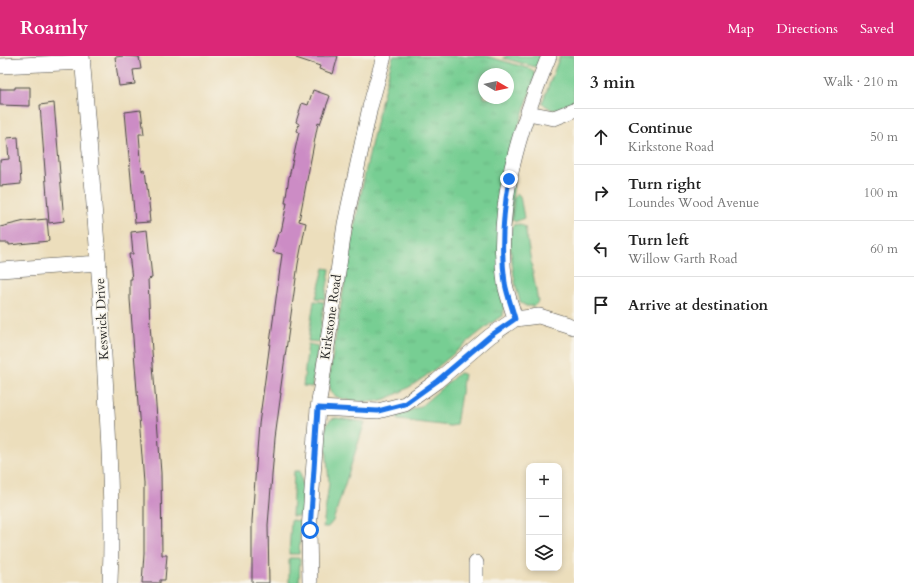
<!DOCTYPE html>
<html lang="en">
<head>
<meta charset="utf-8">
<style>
	:root { --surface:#fff; --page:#f6f6f6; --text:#222; --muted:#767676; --line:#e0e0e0; --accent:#db2777 }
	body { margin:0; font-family:Cardo,serif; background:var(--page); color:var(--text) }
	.controls { position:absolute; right:12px; bottom:12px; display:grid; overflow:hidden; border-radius:8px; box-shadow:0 2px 6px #0003 }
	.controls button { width:36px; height:36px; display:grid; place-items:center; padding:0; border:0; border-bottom:1px solid var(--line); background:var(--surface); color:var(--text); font:20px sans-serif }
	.compass { position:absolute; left:478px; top:12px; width:36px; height:36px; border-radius:50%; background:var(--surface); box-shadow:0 2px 6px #0003; rotate:99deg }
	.stop { position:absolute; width:12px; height:12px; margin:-9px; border:3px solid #1a73e8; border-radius:50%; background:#fff }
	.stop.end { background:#1a73e8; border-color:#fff; box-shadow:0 1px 4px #0008 }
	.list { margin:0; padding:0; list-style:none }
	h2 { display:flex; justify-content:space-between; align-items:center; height:52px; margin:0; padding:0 16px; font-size:17px }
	h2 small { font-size:13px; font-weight:400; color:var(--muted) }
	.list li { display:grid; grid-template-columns:26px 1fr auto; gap:12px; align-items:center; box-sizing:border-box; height:56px; padding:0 16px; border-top:1px solid var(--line) }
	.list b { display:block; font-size:15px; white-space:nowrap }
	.list p { margin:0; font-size:13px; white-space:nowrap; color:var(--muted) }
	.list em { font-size:13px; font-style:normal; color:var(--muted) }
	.icon { flex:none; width:22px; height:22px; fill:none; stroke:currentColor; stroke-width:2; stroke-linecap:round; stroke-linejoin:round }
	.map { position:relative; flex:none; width:574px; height:527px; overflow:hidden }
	header { display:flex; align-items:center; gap:24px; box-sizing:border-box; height:56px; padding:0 20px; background:var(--accent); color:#fff }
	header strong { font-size:19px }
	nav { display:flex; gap:22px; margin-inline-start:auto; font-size:14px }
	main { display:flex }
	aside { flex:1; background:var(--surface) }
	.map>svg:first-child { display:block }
</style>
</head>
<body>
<header>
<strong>Roamly</strong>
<nav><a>Map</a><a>Directions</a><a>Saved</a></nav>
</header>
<main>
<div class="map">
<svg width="574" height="527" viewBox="0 0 574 527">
	<defs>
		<pattern id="park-tufts" width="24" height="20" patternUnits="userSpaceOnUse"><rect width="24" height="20" fill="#77ce93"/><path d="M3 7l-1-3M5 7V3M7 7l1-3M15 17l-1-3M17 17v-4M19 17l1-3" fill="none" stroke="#67b17f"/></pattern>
	</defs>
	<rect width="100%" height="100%" fill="#f7f3e8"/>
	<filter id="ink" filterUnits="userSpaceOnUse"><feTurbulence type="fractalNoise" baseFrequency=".025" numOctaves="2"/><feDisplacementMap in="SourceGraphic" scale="8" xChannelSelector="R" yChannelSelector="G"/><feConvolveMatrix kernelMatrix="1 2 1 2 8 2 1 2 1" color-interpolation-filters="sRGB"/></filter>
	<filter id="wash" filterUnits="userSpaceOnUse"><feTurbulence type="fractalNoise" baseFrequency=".012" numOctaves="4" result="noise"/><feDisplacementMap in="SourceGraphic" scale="16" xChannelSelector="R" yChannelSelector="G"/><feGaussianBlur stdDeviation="0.9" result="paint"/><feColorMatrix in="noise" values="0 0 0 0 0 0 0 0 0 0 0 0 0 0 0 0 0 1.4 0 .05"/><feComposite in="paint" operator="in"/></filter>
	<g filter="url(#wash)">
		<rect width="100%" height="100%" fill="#ecdebc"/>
		<path fill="#77ce93" stroke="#517c5f" d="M507,0H543L539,12L503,2Z
			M560,0H574V44L559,53L552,54L542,47Z
			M517,137L520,140L524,162L515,166L512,163L514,142Z
			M520,168L525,171L538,246L534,250H526L521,247C515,235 506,179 513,169Z
			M324,212L330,213L325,243L316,242Z
			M314,245L324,246L319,286L308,285Z
			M308,288L318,290L312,331L303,330Z
			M459,317L464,318L456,369L450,370L398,364L397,360L421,350Z
			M336,362L365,366L333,465L328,471H323L329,427L325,375C327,368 328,363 336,362Z
			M294,415H300L303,433L302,460H292Z
			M291,464L301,465L299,498H289Z
			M289,502H300L299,527H289Z"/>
		<path fill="url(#park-tufts)" stroke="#517c5f" fill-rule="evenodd" d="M393,0H486L531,13L536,19L518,72L503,259C466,283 425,329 385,343C373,347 361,346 348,344C334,342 329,337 329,323C346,214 364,106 393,0ZM484,18H508V42H484Z"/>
		<g id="blocks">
			<path fill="#cc8cc5" d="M124,0L139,1L141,13L133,14L135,28L119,30L115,1Z
				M297,0H338L333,18L319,13L320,10L296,2Z
				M15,31H30V50L0,49V33H15Z
				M313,34L330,40L320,68L318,67L299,165L306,167L298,208L280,337H281L275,382L268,469L269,527H252V465L259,368L282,198L273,196L278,178L281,176L287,147H285L289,121L299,76L297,75L299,68L296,66L302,47L308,49Z
				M54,47L64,165L49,167L40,49Z
				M141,54L144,78H139L142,115L145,114L150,156H149L150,166L135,167L125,56Z
				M18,81L21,128L0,130V104L9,103L7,82Z
				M47,163L49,185L9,189V187H0V171L25,165Z
				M147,174L152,222L148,223L150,268L161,417L162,499H167L165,524H160V527H142L144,497V427L130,243V223H132L129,198H133L131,176Z"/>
		</g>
	</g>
	<g filter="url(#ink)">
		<use href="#blocks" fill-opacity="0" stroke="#484641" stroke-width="1"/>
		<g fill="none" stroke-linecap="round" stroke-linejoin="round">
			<g stroke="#484641" stroke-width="16">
				<path id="street" d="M82,0C91,106 100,213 105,319C109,388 113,458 110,527
					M0,10L83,6
					M528,57L554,62L574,54
					M0,214L99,207
					M515,263C512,251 507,239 505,228C494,150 520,71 549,0
					M318,352L378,355L405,348L437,325L490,280L515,263L539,260L574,271
					M310,527L309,474L318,352L345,168L370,51L384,0
					M476,527V507"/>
			</g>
			<use href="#street" stroke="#fff" stroke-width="15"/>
		</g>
	</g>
	<g fill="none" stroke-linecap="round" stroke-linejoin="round" filter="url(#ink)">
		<path stroke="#1a73e8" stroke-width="5" d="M310,474L318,352L378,355L405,348L437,325L490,280L515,263C512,251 507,239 505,227C500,192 503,158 509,123"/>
	</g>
	<g text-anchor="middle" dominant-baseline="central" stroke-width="3" stroke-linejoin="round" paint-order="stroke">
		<g font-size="13" fill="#2b2b2b" stroke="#f7f3e8">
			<text transform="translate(331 261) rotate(-82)">Kirkstone Road</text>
			<text transform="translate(102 263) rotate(-93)">Keswick Drive</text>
		</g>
	</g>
</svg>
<div class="controls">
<button>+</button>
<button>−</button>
<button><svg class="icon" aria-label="layers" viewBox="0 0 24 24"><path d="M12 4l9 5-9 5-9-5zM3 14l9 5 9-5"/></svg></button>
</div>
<svg class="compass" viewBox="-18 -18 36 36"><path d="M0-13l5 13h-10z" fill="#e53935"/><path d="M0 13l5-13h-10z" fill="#767676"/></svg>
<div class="stop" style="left:310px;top:474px"></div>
<div class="stop end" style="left:509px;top:123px"></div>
</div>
<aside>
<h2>3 min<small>Walk · 210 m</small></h2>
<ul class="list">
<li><svg class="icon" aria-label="ahead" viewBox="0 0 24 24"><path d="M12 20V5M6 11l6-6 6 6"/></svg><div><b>Continue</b><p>Kirkstone Road</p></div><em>50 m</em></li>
<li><svg class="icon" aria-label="right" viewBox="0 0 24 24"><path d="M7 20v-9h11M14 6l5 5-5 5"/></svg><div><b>Turn right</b><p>Loundes Wood Avenue</p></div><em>100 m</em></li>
<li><svg class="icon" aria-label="left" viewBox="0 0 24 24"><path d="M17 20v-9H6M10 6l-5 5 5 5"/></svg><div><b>Turn left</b><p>Willow Garth Road</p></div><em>60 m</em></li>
<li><svg class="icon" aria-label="arrive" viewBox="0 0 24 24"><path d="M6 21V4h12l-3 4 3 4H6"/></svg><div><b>Arrive at destination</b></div></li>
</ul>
</aside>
</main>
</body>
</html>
